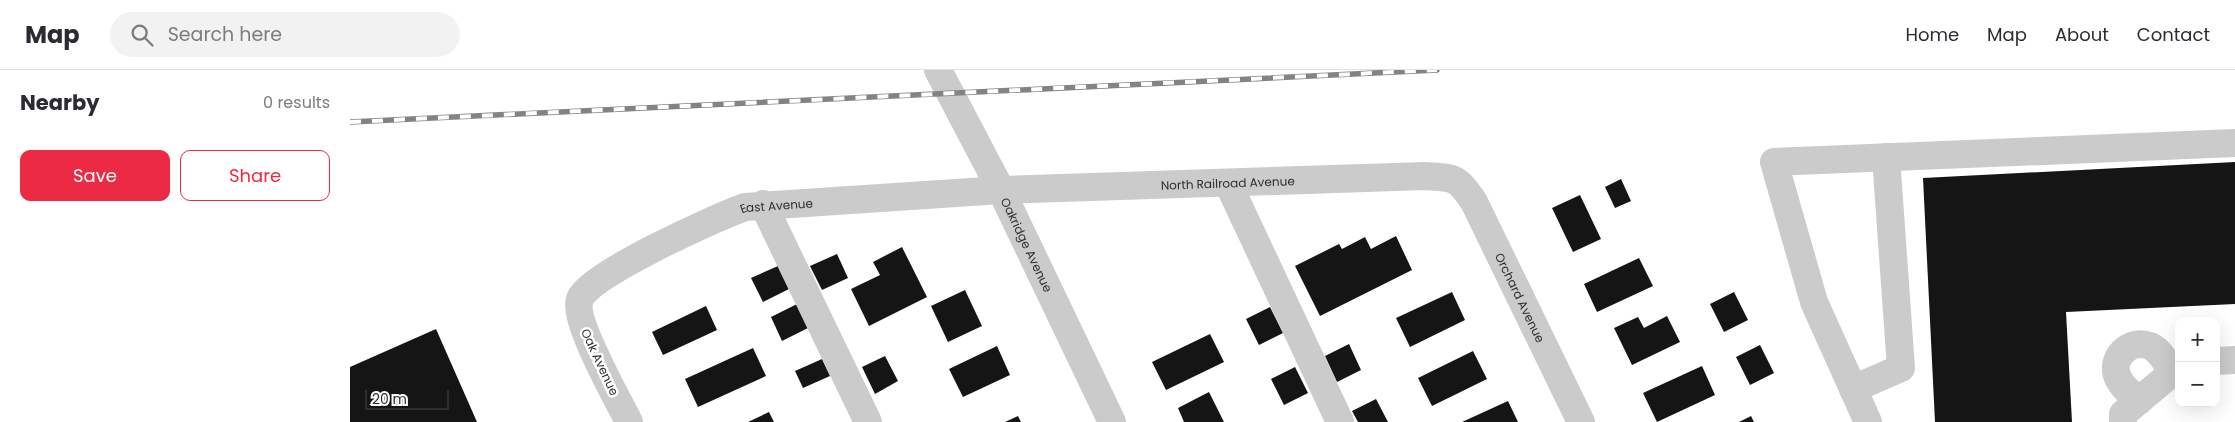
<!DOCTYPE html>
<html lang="en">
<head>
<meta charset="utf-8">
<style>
	:root { --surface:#fff; --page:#f2f2f3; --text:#2b2b33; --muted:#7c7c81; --line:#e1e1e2; --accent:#ec2a43 }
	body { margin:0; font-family:Poppins,sans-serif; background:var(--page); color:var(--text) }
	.controls { position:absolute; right:15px; bottom:15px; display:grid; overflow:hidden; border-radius:10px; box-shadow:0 5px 20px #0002 }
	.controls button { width:45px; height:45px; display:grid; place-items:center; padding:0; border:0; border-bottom:1px solid var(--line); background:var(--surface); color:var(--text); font:25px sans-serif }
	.scale { position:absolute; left:15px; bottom:12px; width:84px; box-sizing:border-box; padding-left:5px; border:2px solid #2e2e2e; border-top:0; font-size:14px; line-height:18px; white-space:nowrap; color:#2e2e2e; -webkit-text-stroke:4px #fff; paint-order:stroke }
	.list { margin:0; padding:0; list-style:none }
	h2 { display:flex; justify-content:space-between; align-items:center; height:65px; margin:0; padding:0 20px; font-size:21px }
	h2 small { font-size:16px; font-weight:400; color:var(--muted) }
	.actions { display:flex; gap:10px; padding:15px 20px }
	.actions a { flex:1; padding:11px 0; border:1px solid var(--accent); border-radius:10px; text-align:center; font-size:18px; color:var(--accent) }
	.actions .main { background:var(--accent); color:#fff }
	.icon { flex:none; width:28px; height:28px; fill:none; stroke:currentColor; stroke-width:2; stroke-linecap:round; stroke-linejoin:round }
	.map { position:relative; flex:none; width:1885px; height:352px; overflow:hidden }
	header { display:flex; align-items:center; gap:30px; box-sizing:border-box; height:70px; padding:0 25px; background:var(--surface); border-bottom:1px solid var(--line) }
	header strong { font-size:24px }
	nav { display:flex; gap:28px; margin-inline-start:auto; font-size:18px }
	.search { width:350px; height:45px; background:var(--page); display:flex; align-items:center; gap:12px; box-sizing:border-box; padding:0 18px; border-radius:28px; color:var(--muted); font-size:19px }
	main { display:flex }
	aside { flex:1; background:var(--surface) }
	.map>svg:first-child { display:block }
</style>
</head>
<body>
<header>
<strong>Map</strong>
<div class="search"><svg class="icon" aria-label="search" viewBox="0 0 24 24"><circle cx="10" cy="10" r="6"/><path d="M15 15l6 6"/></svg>Search here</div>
<nav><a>Home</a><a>Map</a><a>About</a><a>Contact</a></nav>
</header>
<main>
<aside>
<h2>Nearby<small>0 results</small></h2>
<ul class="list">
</ul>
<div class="actions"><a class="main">Save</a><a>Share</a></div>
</aside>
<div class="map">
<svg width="1885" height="352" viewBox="0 0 1885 352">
	<rect width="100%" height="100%" fill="#fff"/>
	<path fill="#151515" d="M1885,92V234L1716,242L1722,352H1585L1573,108Z
		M1271,109L1281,131L1265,138L1255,117Z
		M1230,125L1251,169L1223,182L1202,138Z
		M1046,166L1062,200L970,246L945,196L989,174L992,179L1015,167L1021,179Z
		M552,177L577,227L519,256L501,219L530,205L523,192Z
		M487,184L498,208L472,220L460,196Z
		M1289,188L1303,216L1247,242L1234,214Z
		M428,196L439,219L413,232L401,208Z
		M615,220L632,256L598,272L581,236Z
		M1102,222L1115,250L1060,277L1046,248Z
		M1384,222L1398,250L1374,262L1360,234Z
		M447,234L458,258L432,271L421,247Z
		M356,236L367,260L313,285L302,262Z
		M920,237L933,263L909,275L896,249Z
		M1317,246L1330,272L1282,295L1264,258L1288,247L1294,258Z
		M86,259L127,352H0V297Z
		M860,264L874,292L816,320L802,292Z
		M999,274L1011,300L987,312L975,286Z
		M1410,275L1424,303L1400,315L1386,287Z
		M647,276L660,305L613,327L599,299Z
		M403,278L416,306L348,337L335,309Z
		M1123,281L1137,309L1082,336L1068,308Z
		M535,286L548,311L525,324L512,297Z
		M472,289L480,306L453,318L445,301Z
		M1352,296L1365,325L1307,352L1293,323Z
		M945,297L958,323L934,335L921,309Z
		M859,322L874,352H834L828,338Z
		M1026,329L1038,352H1008L1002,341Z
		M1158,331L1168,352H1112Z
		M419,342L424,352H398Z
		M668,346L671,352H655Z
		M1401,346L1404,352H1389Z"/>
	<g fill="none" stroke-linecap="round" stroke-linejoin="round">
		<g stroke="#cbcbcb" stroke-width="28">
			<path id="s1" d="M588,0L651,120L762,352"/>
			<path d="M878,113L990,352"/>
			<path d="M413,134L518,352"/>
			<path d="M1866,291L1885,290"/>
			<path d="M1503,319L1551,298L1536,87"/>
			<path d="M1790,330C1781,324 1773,318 1768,308C1759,288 1780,268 1800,276C1811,281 1817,293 1822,303"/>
			<path id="s2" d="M279,352C268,330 222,249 230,229C238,205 367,147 395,137L651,120L1075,106C1104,108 1107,106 1124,132L1231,352"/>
			<path d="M1518,352L1464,232L1424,92L1885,73"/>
			<path d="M1773,352V344L1829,297"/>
		</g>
		<g stroke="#838383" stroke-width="5.5">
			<path id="rail" d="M0,52L1087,0"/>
		</g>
		<use href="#rail" stroke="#fff" stroke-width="4" stroke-dasharray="11" stroke-linecap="butt"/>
	</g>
	<g text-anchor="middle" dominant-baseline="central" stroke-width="5" stroke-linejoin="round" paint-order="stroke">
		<g font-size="12" fill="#2e2e2e" stroke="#fff">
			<text stroke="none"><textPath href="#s2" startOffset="808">North Railroad Avenue</textPath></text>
			<text stroke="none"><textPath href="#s2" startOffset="356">East Avenue</textPath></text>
			<text stroke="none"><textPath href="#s1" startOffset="196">Oakridge Avenue</textPath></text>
			<text stroke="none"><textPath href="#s2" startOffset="1171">Orchard Avenue</textPath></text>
			<text transform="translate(250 292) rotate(65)">Oak Avenue</text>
		</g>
	</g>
</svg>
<div class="controls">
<button>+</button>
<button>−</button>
</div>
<div class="scale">20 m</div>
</div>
</main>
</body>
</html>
